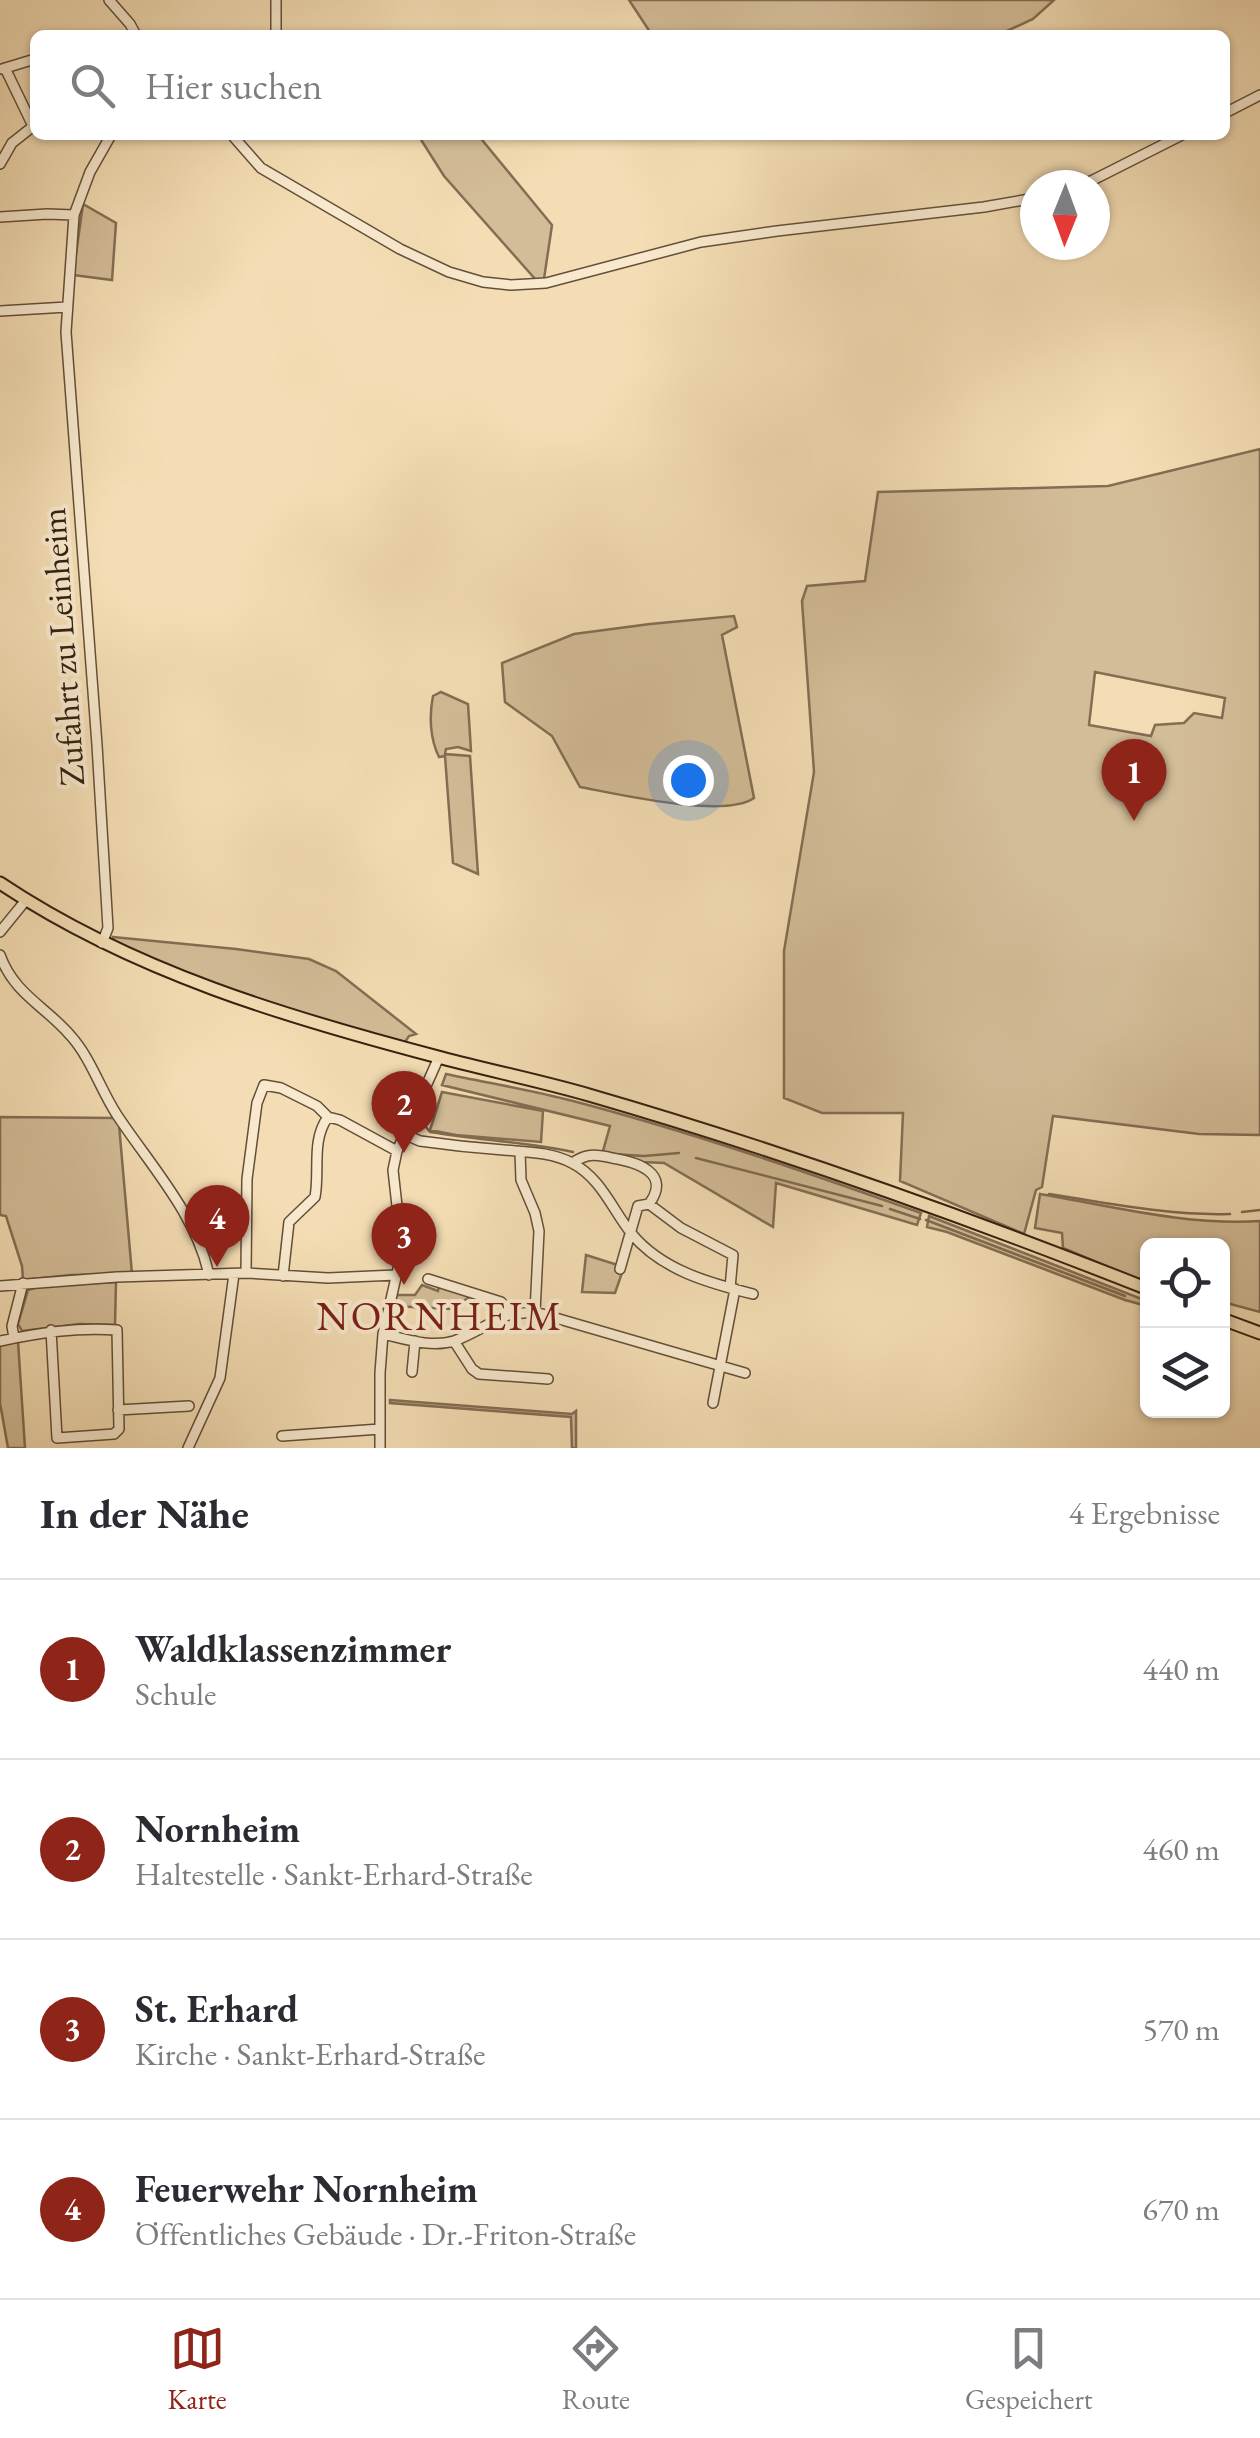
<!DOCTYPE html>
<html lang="de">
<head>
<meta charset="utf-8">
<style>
	:root { --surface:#fff; --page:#f7f7f7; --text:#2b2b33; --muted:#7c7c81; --line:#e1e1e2; --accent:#8f2418 }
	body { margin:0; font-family:"EB Garamond",serif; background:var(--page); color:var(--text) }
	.controls { position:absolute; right:30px; bottom:30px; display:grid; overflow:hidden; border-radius:15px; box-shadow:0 2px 8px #0004 }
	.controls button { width:90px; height:90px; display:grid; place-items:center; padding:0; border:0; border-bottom:2px solid var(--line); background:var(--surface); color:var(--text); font:50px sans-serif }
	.compass { position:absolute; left:1020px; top:170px; width:90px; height:90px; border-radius:50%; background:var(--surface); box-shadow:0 2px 8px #0004; rotate:181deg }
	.you { position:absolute; left:688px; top:780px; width:35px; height:35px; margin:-25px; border:8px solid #fff; border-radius:50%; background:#1a73e8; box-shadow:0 0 0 15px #1a73e833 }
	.badge { display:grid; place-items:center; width:65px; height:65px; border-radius:50%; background:var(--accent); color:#fff; font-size:32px; font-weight:700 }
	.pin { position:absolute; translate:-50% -82px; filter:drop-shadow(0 2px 5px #0008) }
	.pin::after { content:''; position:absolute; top:52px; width:35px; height:30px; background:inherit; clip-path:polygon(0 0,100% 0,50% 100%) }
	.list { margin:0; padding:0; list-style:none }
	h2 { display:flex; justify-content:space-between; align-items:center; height:130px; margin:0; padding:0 40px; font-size:42px }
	h2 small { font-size:32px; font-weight:400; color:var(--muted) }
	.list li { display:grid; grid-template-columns:65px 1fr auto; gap:30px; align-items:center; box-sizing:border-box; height:180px; padding:0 40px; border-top:2px solid var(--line) }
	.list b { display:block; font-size:38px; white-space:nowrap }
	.list p { margin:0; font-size:32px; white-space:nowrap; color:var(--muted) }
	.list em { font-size:32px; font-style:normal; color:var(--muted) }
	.icon { flex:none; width:55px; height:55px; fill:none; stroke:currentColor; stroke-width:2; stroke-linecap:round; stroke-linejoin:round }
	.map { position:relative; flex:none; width:1260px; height:1448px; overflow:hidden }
	.search { position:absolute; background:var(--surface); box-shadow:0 2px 8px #0004; left:30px; right:30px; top:30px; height:110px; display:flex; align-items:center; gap:25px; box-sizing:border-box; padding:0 35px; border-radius:15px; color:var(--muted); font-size:38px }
	.sheet { height:850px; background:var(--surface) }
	nav { display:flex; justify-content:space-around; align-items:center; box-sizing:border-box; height:140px; border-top:2px solid var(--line); background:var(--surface); font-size:28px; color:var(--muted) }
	nav a { display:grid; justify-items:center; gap:5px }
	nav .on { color:var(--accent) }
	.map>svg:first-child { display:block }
</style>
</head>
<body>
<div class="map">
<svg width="1260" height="1448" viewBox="0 0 1260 1448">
	<rect width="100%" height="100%" fill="#f4ddb4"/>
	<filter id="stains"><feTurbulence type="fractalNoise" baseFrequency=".002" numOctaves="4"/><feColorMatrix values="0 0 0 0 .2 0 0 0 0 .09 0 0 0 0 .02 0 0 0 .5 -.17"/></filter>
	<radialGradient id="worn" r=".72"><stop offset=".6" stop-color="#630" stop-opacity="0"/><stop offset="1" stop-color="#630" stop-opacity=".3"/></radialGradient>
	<path fill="#d3bd98" stroke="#836e54" stroke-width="2.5" fill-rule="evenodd" d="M629,0H1054L1033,19L998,35H652Z
		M418,135H478L552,225L544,279L536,280L444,176Z
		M83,204L116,223L112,280L73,275Z
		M1260,449V1135L1199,1134L1053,1116L1042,1187L1036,1190L1024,1234L900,1181L903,1113H822L784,1098V951L814,772L802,601L807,586L865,581L878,492L1108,486ZM1095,672L1225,698L1222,718L1194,713L1184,723L1155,725L1151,736L1089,725Z
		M734,616L737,627L722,635L754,798C724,819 618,794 580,787L552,736L505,702L502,663L574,634L650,624Z
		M441,692L468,704L471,751L458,747L446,749L445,754L470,756L478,874L453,863L445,756L439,757C430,739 429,716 433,696Z
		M113,937L236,949L309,959L336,971L416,1034L409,1036L405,1042L346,1027L237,994L114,944Z
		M446,1074C488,1083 531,1090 573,1101C691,1132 806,1172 921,1213L917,1225L776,1183L773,1227L664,1163L643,1162L603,1151L610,1126L442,1085Z
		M442,1092L543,1111L541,1142L456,1135L430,1130Z
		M0,1117L117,1118L119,1125L132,1274L71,1275L23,1280L22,1266L6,1216L0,1215Z
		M1040,1194C1111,1206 1189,1226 1260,1221V1312L1223,1302L1222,1246H1148L1147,1283L1063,1248L1062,1233L1035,1228Z
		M929,1216L1147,1301V1306L1125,1300L947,1232L927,1227Z
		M586,1255L621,1266L623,1270L615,1293L582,1292Z
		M116,1282L115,1325L80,1324L22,1331L18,1324L28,1290L40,1286Z
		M422,1285L438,1291L439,1285L471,1296L451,1309L393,1306L397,1295H415Z
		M18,1341L25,1448H8L0,1403V1344Z
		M390,1400L572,1414L576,1411V1448H572L571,1417L390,1403Z"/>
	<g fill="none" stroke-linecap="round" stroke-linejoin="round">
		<path stroke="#7f6b50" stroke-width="2.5" d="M377,1096L411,1114
			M422,1122L430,1132C478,1140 526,1142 573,1152
			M612,1154L644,1156L679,1153
			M696,1158L882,1206
			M1049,1194C1108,1203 1170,1216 1230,1214
			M890,1209L920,1219
			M1242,1212L1260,1210
			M926,1220L1125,1296"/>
		<g stroke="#634f38" stroke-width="12">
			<path id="minor" d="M109,0L130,24L136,35
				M276,35V0
				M2,69L35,59
				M1225,113L1260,95
				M232,135L261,168L400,249L449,272L483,282L511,285L546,283L701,242L777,231L984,207L1035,198
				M0,164L12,143L31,128L32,124L5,68
				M1079,185L1091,181L1182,135
				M0,217L47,214L74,215
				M0,311L67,307
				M0,932L26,900
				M102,943L108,928L97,745L66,332L74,215L90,172L111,135
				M0,955C14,994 45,1006 70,1035C91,1058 100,1089 117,1115C150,1165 196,1214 209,1275
				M406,1135L420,1141C448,1145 476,1148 504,1150C526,1152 552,1152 572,1163C601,1178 612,1209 631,1233C661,1270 709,1283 753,1294
				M520,1152L521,1180L535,1213L539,1231L535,1312
				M572,1163C577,1160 582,1157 587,1156C595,1154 604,1156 612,1158C637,1162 672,1173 649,1204L638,1206L620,1269
				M649,1204L681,1228L733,1255L730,1288
				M246,1273L247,1179L257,1103L264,1085L281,1088L317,1106L328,1117L340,1120L397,1151
				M283,1276L289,1222L315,1197C320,1170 311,1140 328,1117
				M428,1279L501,1302L511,1314L535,1312L745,1373
				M0,1286L117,1277L246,1273L328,1278L396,1275
				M383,1334C405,1339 431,1348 454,1341C474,1334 491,1321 511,1314
				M14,1338L12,1326L23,1283
				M0,1341C39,1333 76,1327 117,1330L119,1429L114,1434L57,1438L51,1330
				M454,1341L472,1369L479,1374L548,1379
				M412,1372L415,1341
				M713,1403L735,1289
				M118,1410L189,1406
				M282,1436L380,1429
				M188,1448L220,1378L234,1274
				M380,1448V1373L383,1334L402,1251L393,1170L397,1151L439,1057"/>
		</g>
		<g stroke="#33200f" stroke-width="15">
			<path id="major" d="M0,883C133,972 289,1018 442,1058C491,1071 541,1081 589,1095C779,1150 964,1216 1148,1289
				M1222,1319L1260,1333"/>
		</g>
		<use href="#minor" stroke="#f8e9ce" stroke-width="9"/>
		<use href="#major" stroke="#f4ddb4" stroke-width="11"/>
	</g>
	<g text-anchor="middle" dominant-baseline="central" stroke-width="8" stroke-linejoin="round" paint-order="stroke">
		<g font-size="35" fill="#33200f" stroke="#f8e9ce">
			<text transform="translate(62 647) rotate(-94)">Zufahrt zu Leinheim</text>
		</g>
		<g font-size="40" letter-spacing="2.5" fill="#7a1f14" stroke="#f8e9ce">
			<text x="440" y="1316">NORNHEIM</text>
		</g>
	</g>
	<rect width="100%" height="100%" filter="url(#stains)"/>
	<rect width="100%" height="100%" fill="url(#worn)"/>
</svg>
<div class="controls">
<button><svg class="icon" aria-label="locate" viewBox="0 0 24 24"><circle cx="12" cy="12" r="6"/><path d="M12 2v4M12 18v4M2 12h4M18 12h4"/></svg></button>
<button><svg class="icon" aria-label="layers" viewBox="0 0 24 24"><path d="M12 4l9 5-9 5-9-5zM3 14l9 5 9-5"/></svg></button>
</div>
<svg class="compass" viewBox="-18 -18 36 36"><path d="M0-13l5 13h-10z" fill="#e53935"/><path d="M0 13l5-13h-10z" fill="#7c7c81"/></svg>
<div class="you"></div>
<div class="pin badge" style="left:1134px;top:821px">1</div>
<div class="pin badge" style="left:404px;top:1153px">2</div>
<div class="pin badge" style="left:404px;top:1285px">3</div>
<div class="pin badge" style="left:217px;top:1267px">4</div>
<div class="search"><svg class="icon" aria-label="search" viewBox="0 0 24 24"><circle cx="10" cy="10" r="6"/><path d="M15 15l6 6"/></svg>Hier suchen</div>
</div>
<section class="sheet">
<h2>In der Nähe<small>4 Ergebnisse</small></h2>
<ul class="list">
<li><span class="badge">1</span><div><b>Waldklassenzimmer</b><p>Schule</p></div><em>440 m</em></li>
<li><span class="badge">2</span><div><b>Nornheim</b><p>Haltestelle · Sankt-Erhard-Straße</p></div><em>460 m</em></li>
<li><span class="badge">3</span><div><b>St. Erhard</b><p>Kirche · Sankt-Erhard-Straße</p></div><em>570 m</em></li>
<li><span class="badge">4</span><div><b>Feuerwehr Nornheim</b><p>Öffentliches Gebäude · Dr.-Friton-Straße</p></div><em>670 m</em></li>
</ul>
</section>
<nav>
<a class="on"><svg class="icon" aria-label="map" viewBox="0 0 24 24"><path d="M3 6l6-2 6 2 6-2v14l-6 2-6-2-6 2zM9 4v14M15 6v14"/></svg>Karte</a>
<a><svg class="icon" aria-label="directions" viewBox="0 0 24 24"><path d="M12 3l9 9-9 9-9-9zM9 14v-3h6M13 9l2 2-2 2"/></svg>Route</a>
<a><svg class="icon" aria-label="saved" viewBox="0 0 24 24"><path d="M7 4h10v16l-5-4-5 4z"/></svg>Gespeichert</a>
</nav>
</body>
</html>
